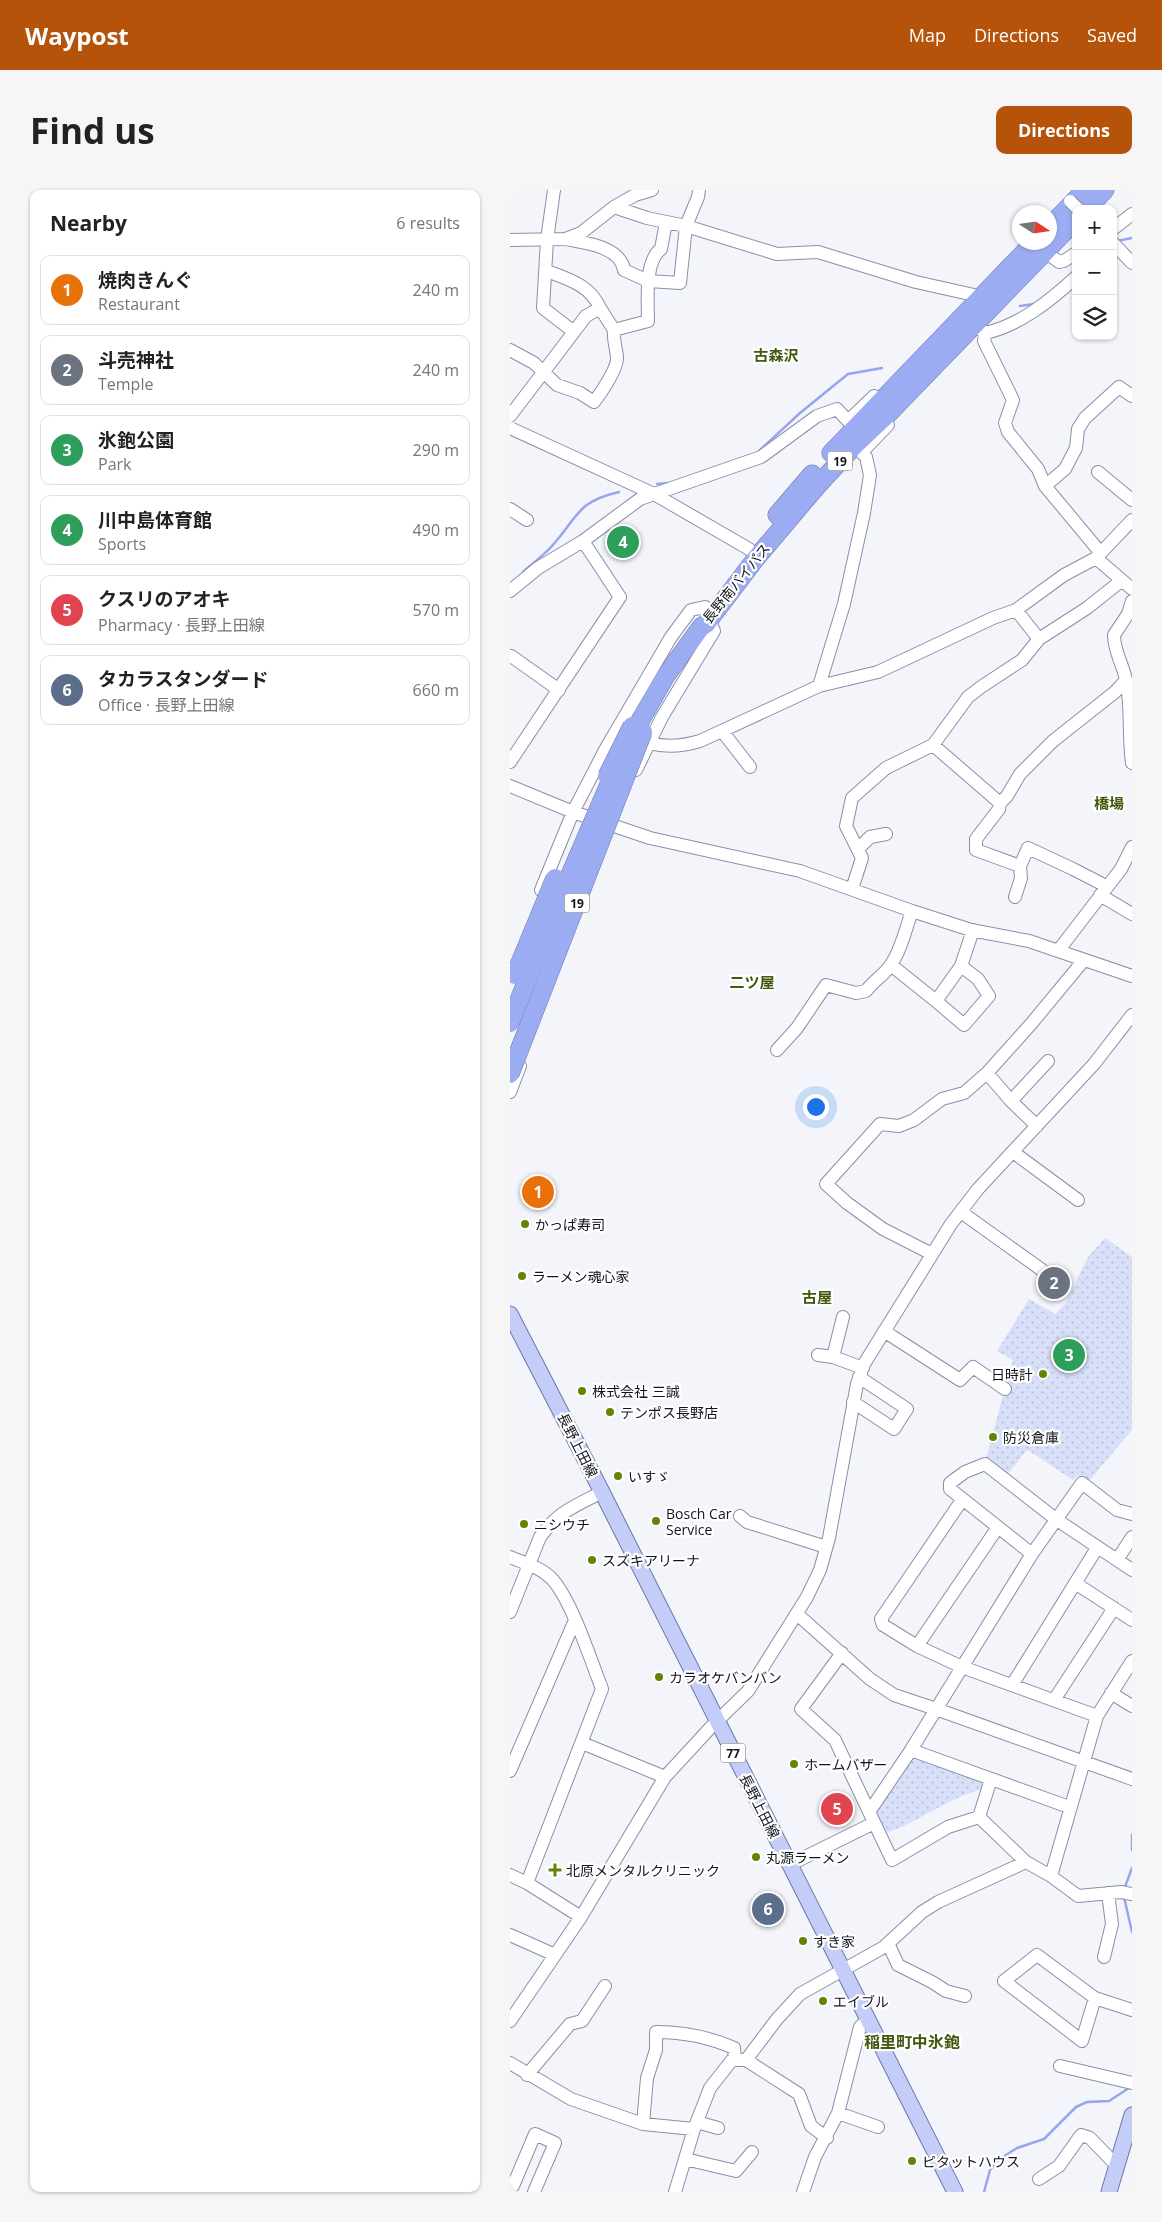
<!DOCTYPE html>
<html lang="en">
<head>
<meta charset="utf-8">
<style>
	:root { --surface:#fff; --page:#f6f6f6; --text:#222; --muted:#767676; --line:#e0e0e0; --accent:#b45309 }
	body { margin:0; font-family:"Open Sans","Noto Sans JP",sans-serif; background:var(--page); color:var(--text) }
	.controls { position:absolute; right:15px; top:15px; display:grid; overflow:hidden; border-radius:10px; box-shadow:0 1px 4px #0004 }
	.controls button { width:45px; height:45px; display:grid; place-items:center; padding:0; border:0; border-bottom:1px solid var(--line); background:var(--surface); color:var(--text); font:25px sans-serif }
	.compass { position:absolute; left:502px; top:15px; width:45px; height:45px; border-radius:50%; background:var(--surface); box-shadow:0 1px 4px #0004; rotate:102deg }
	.you { position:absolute; left:305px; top:916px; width:18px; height:18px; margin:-12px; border:4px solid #fff; border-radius:50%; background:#1a73e8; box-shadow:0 0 0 8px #1a73e833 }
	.badge { display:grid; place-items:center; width:32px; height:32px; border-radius:50%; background:var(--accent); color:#fff; font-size:16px; font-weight:700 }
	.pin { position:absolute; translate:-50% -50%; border:2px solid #fff; box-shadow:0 1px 5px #0006 }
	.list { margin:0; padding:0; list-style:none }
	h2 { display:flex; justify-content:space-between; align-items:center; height:65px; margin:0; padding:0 20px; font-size:21px }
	h2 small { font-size:16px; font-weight:400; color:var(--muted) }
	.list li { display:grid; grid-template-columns:32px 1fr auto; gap:15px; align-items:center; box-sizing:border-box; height:70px; margin:0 10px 10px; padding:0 10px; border:1px solid var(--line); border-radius:10px }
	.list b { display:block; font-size:19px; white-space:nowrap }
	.list p { margin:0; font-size:16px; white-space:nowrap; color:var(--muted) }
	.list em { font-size:16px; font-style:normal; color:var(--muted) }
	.icon { flex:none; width:28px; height:28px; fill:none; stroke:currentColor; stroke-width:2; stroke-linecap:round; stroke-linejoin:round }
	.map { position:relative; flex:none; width:622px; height:2002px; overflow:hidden; border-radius:10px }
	header { display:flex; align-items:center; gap:30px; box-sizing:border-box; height:70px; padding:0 25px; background:var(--accent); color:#fff }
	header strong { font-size:24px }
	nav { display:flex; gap:28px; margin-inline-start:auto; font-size:18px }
	.intro { display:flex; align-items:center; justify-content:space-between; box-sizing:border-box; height:120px; padding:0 30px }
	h1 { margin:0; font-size:35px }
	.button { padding:12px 22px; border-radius:10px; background:var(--accent); color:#fff; font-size:18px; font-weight:700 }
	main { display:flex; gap:30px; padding:0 30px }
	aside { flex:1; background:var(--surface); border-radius:10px; box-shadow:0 1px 4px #0004 }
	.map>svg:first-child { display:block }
</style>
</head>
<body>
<header>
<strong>Waypost</strong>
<nav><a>Map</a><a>Directions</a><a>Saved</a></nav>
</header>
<div class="intro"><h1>Find us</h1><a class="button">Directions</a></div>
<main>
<aside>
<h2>Nearby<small>6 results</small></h2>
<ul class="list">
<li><span class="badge" style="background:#e8710a">1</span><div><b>焼肉きんぐ</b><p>Restaurant</p></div><em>240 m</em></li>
<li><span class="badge" style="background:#6b7280">2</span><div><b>斗売神社</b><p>Temple</p></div><em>240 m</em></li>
<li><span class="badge" style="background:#2e9e5b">3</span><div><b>氷鉋公園</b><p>Park</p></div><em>290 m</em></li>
<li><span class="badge" style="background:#2e9e5b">4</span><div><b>川中島体育館</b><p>Sports</p></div><em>490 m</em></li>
<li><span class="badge" style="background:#e0444e">5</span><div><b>クスリのアオキ</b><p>Pharmacy · 長野上田線</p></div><em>570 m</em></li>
<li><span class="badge" style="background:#5c6f8a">6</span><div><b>タカラスタンダード</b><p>Office · 長野上田線</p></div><em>660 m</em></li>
</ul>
</aside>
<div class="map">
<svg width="622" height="2002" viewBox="0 0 622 2002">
	<defs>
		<pattern id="park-dots" width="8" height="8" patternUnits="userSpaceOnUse" patternTransform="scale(1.25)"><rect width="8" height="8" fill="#d8dff8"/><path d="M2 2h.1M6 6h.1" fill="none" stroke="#b8bed4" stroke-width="1.8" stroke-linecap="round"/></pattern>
	</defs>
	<rect width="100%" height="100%" fill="#f4f5fb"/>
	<path fill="url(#park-dots)" d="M595,1048L622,1067V1240L579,1291L567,1286L563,1290C547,1280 533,1269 517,1260L496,1286L476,1268L503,1170L487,1161L519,1109L545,1124L555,1114L578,1067Z
		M404,1565L476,1593L474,1599C438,1607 410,1632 376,1643L365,1623Z"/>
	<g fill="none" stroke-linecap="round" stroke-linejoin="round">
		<path stroke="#95a6ee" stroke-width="2.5" d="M607,51L622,48
			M510,116L524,114
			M250,260L290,223L338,184L372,178
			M147,294L159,293
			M13,382C23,373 34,365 42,356C69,326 66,312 109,302
			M622,1645V1660
			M615,1697L622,1678
			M614,1707L622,1742
			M474,2002L480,1980L488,1970L507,1958L534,1949L566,1917L577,1912L599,1911L619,1898"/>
		<g stroke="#898fa7" stroke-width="14">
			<path id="minor" d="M44,0L37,50L33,118L64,142
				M104,17L137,28L176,36L267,64L308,62L406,92L464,105
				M603,39L622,24
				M55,49C75,53 110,56 114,80L138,91L170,93L176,36L188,7L189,0
				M0,50L55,49L71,43L104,17L125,5L142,0
				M603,53L622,73
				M541,66L549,72L554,71L566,63
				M37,81C58,89 80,95 90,118
				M470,139L475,143C509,136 541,110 566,87
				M475,143L474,151L503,210L495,233L498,242L528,279L535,296L590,362
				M0,160L24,173L47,195L70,203L84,212C91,203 108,178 107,167C106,157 103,150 104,140L138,131C138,112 134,71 151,59L156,32
				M0,226L76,126L90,118L104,140
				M343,236L338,231L364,206
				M0,238L144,304L239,359L247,367
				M352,262L378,235
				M588,282L622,310
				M535,296L555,279L566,258L568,239L575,228L609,197L622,206
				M0,319L17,330
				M586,368L622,399
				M0,401L28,378L73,351
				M622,411L618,424L604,445C604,462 613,474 616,490C622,517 618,545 622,573
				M529,449L577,418L611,391
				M1,466L49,500
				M309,496L334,414L354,323L360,285L356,267L346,257
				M212,541L240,577
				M140,553C157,558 173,556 190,551L309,496L368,482L483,428L506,420L554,385L586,368L622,330
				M0,572L110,407L73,351L130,309L251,267L307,226L327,219L338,231
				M126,580L152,527L204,441L199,429
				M0,596L63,622L140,648L290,681L402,721L461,740L519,751L622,786
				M490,613L423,555L458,507L471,497L512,470L529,449L506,420
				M348,659L360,647L376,644
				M596,696L563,679L518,658L510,676L466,660V649L489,619L490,613L497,606L510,584L543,551L605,502L616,490
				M342,699L352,668L336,636L342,608L376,578L423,555
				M31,700L63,622L95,560L161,447L181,420L195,417
				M590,705L622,724
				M505,707L511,688L510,676
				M548,761L611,679L622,657
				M381,775L426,811
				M451,776L468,789L479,806L454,835L426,811L451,776L463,740
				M267,860L287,838L316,795L346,803L356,801C363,791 373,786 380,776C391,761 396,738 402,721
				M477,883L501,911L527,936
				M0,902L10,876
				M501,911L538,871
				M503,962L568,1010
				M451,1022L532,1080
				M422,1064L373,1039L337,1013L316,994L370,934L389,936L404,930L432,909L454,903L477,883L521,834L574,770
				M333,1127L323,1167L353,1178
				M374,1141L450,1190L463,1177L495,1199
				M308,1165L323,1167
				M343,1212L384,1239L397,1219L349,1187
				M452,1310L371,1429L373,1435L407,1456L452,1477L587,1526
				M230,1326L237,1332L316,1357
				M522,1364L440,1299V1293L455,1282L475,1274L547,1330L622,1380
				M0,1367C14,1373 30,1377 41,1388C61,1408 81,1471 92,1499L17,1693
				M607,1370L622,1347
				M565,1393L622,1430
				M0,1422L30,1347C49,1321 65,1316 92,1302
				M287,1424L360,1489L384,1505L426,1519L622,1589
				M407,1456L488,1337
				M332,1463L291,1519L325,1550L382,1670L438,1637L469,1627
				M502,1495L587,1358
				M601,1503L622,1516
				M544,1510L604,1418
				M72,1553L155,1587
				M401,1560L559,1617
				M0,1581L65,1430
				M359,1622L401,1560L522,1364L572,1293L607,1320L622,1324
				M469,1627L516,1672L541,1686L568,1706L611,1702L622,1704
				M469,1627L481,1589
				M279,1675L364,1633
				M0,1685L17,1693L71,1727
				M541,1686L587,1526L622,1471
				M0,1745L45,1765
				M378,1753L388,1775L422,1792L436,1801L455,1806
				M594,1767L602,1734L598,1703
				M585,1808L572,1851L494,1791L527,1765L585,1808L622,1820
				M0,1831L71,1727L155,1587L201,1537L238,1501L297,1407L310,1380L319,1348L347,1194L354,1174L441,1034L468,999L584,874L622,825
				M236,1870L267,1829L290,1804L374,1757L412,1722L428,1712L516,1672
				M0,1873L61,1909L133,1934L184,1939
				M550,1876L622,1893
				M17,1885L60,1834L72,1831L95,1796
				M328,1923L368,1937
				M187,1932L208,1938
				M133,1934L137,1888L146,1860V1842C174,1842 199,1847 224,1858L225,1870
				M175,1969L226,1981L242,1962
				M529,1989L549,1976L571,1945L580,1948L607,1976
				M3,1996L25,1944L45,1953L24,2002
				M165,2002L184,1939L200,1898L222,1870H236L289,1904L301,1936L317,1948
				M293,2002L305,1967L328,1923L350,1837L358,1829"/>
		</g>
		<g stroke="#6b77a7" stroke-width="17">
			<path id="major" d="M0,1124L92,1302L445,2002
				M599,2002L622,1925"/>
		</g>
		<g stroke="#6b77a7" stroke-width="19">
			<path id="highway" d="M577,19L595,0
				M540,36L575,0
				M321,263L524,52
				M267,325L302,284
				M126,538L155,487L191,437L196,434L247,367L308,295L345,255L383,219L566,30"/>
		</g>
		<use href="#minor" stroke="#fff" stroke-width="12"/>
		<use href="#major" stroke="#c3cdf7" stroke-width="15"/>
		<use href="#highway" stroke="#9bacf2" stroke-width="18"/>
		<g stroke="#898fa7" stroke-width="14" stroke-linecap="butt">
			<path id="minor-bridge" d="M560,11L568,19"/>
		</g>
		<g stroke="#6b77a7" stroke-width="19" stroke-linecap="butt">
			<path id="highway-bridge" d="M97,586L122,536
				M5,785L45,688
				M0,833L44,722L107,576
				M0,884L133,542"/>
		</g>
		<use href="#minor-bridge" stroke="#fff" stroke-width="12"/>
		<use href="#highway-bridge" stroke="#9bacf2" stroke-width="18"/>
	</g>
	<g fill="#618402" stroke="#fff" stroke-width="2">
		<circle cx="15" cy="1034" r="5"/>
		<circle cx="12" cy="1086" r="5"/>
		<circle cx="533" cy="1184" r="5"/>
		<circle cx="72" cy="1201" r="5"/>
		<circle cx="100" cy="1222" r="5"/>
		<circle cx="483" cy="1247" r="5"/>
		<circle cx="108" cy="1286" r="5"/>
		<circle cx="146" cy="1331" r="5"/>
		<circle cx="14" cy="1334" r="5"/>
		<circle cx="82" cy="1370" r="5"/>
		<circle cx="149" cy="1487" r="5"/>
		<circle cx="284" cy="1574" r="5"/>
		<circle cx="246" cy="1667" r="5"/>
		<path d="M42.5 1672.5h5v5h5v5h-5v5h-5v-5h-5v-5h5z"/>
		<circle cx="293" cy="1751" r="5"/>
		<circle cx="313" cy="1811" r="5"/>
		<circle cx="402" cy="1971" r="5"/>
	</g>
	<g text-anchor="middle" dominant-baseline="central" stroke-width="4.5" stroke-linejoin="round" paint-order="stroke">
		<g fill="#fff" stroke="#595a61" stroke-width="1">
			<rect x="317.5" y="261.5" width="25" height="19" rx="4"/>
			<rect x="54.5" y="703.5" width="25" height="19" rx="4"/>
			<rect x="210.5" y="1553.5" width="25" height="19" rx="4"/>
		</g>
		<g font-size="12" font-weight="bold" fill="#12141d">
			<text x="330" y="271">19</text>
			<text x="67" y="713">19</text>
			<text x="223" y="1563">77</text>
		</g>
		<g font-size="14" fill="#12141d" stroke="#fff">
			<text transform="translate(226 393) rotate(-51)">長野南バイパス</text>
			<text transform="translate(68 1255) rotate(63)">長野上田線</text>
			<text transform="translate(250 1616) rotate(63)">長野上田線</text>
		</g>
		<g font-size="14" fill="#12141d" stroke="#fff" text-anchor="start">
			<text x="25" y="1034">かっぱ寿司</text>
			<text x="22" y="1086">ラーメン魂心家</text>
			<text x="523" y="1184" text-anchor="end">日時計</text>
			<text x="82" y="1201">株式会社 三誠</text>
			<text x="110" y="1222">テンポス長野店</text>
			<text x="493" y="1247">防災倉庫</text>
			<text x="118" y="1286">いすゞ</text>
			<text x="156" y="1323">Bosch Car<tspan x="156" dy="16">Service</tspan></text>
			<text x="24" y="1334">ニシウチ</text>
			<text x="92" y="1370">スズキアリーナ</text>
			<text x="159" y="1487">カラオケバンバン</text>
			<text x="294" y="1574">ホームバザー</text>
			<text x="256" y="1667">丸源ラーメン</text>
			<text x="56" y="1680">北原メンタルクリニック</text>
			<text x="303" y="1751">すき家</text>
			<text x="323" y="1811">エイブル</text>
			<text x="412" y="1971">ピタットハウス</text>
		</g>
		<g font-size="15" font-weight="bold" fill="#41580e" stroke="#fff">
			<text x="266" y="165">古森沢</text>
			<text x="599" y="613">橋場</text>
			<text x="242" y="792">二ツ屋</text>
			<text x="307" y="1107">古屋</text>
		</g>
		<g font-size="16" font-weight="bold" fill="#41580e" stroke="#fff">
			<text x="402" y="1852">稲里町中氷鉋</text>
		</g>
	</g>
</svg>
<div class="controls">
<button>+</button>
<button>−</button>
<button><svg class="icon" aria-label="layers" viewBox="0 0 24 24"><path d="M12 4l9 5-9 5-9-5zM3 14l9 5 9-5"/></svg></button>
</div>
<svg class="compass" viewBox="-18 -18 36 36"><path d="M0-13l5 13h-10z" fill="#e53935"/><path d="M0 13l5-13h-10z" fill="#767676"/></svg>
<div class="you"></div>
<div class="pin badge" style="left:28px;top:1002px;background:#e8710a">1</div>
<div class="pin badge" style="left:544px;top:1093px;background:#6b7280">2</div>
<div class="pin badge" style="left:559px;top:1165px;background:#2e9e5b">3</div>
<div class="pin badge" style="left:113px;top:352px;background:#2e9e5b">4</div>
<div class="pin badge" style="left:327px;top:1619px;background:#e0444e">5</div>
<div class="pin badge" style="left:258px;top:1719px;background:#5c6f8a">6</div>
</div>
</main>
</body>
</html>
